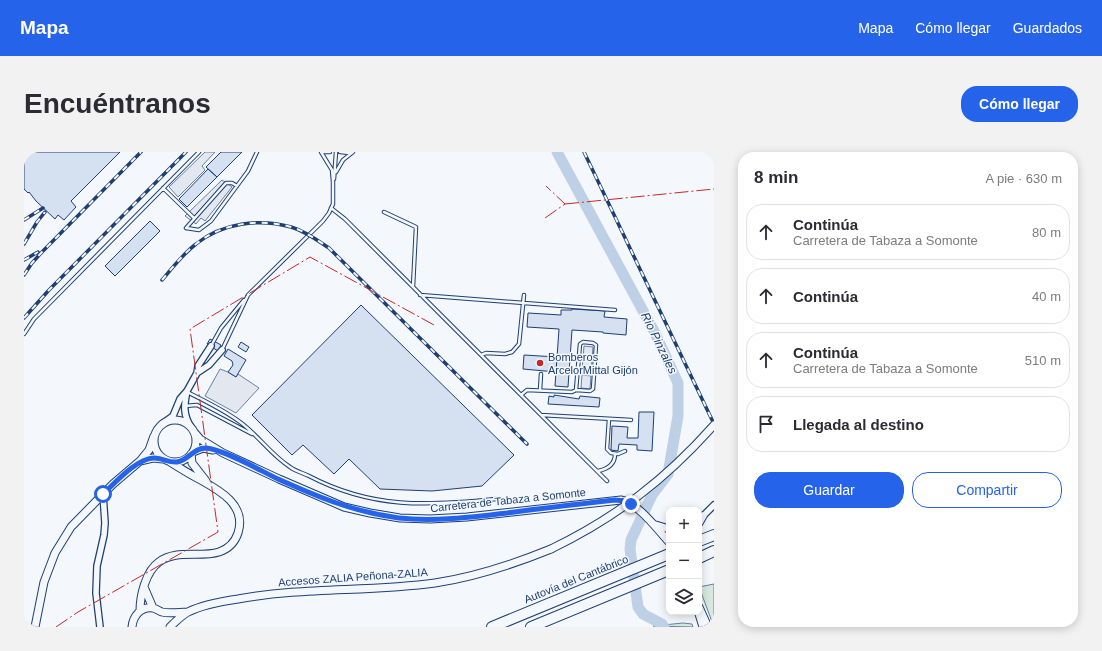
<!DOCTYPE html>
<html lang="es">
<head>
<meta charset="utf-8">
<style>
	:root { --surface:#fff; --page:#f2f2f3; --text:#2b2b33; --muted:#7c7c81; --line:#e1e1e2; --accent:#2563eb }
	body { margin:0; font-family:Arial,sans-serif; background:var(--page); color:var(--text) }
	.controls { position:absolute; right:12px; bottom:12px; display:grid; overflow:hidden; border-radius:8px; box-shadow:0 2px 10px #0003 }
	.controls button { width:36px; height:36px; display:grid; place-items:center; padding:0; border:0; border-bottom:1px solid var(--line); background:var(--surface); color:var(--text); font:20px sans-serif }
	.stop { position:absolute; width:12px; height:12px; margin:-9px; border:3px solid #2563eb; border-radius:50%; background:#fff }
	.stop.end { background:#2563eb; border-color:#fff; box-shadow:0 1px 4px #0008 }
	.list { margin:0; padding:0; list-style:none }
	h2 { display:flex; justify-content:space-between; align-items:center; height:52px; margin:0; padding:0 16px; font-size:17px }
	h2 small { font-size:13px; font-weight:400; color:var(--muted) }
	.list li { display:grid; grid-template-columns:26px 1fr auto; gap:12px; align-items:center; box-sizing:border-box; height:56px; margin:0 8px 8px; padding:0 8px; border:1px solid var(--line); border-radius:16px }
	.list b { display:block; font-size:15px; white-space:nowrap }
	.list p { margin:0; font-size:13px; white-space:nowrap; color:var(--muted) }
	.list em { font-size:13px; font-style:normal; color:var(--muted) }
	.actions { display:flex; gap:8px; padding:12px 16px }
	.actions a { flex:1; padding:9px 0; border:1px solid var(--accent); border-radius:16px; text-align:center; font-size:14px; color:var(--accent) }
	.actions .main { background:var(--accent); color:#fff }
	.icon { flex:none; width:22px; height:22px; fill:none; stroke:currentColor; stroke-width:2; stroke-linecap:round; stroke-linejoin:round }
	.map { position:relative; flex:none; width:690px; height:475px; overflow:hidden; border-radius:16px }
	header { display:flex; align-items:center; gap:24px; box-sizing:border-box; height:56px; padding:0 20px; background:var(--accent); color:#fff }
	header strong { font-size:19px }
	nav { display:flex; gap:22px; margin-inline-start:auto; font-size:14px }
	.intro { display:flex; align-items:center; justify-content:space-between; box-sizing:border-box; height:96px; padding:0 24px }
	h1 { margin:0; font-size:28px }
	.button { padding:10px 18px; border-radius:16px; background:var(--accent); color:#fff; font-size:14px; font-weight:700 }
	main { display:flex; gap:24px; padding:0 24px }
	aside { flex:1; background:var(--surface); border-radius:16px; box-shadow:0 2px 10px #0003 }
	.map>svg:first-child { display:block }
</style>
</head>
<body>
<header>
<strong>Mapa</strong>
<nav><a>Mapa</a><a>Cómo llegar</a><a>Guardados</a></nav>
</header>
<div class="intro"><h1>Encuéntranos</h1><a class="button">Cómo llegar</a></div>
<main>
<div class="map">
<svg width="690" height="475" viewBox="0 0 690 475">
	<rect width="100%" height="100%" fill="#f4f7fb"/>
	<path fill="#d7e8df" stroke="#687fa3" d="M690,432V475L675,435Z
		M659,471L668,472L669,475L629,474Z"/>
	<path fill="#e3e8f0" stroke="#687fa3" d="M181,0H191L178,14L181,18L154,45L145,35Z
		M198,28L208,35L181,69L177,66L172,72L161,64Z
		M560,194L569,195L567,220L558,219Z
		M196,217L204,220L212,225L214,222L235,236L212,261L181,244Z
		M558,223L567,224L566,237L557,236Z"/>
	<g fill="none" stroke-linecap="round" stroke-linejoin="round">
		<path stroke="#bed0e5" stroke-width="11" d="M533,0L631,181L654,231V264L644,322L628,343L607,388L606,397L614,455L619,462L638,472L640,475"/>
	</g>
	<path fill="#d5e0f0" stroke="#1d3f73" d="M0,0H96L47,49L52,55L40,68L34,63L31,67L12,49L5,40L4,41L0,37Z
		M197,0H218L193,25L182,15Z
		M184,17L193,25L163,55L155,47Z
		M126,69L136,79L91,124L81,114Z
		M337,153L490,303L458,334L408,339L356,337L325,307L310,322L279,293L268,303L228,263Z
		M548,157L581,159L580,165L603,167L602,183L579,181V180L548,178L544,235L531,234L535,177L503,175L504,161L537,163V158H548Z
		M186,187L197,193L194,199L183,192Z
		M217,190L225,195L222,200L214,195Z
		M204,197L222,208L212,225L204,220L209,213L208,209L200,204Z
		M500,203L533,205L532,220L499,217Z
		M530,243L555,247L556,244L576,246L575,255L524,252L525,244L530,245Z
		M615,260H630L628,299L613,298V293L595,292L594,299L587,298L588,274L604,275L603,286H614Z"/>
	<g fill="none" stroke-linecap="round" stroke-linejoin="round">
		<g stroke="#1d3f73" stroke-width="4.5">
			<path id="service" d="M299,0H306
				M316,0L326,1
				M312,20L319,8L329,0
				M310,27L312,0
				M139,36L170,66
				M307,56L321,67L583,329
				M360,60L392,75L389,135
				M162,76L175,78L187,69L224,19L233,0
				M162,76L202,31H208L213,34
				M396,143L591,158
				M0,182L10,167L175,0
				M187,194L197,176L220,148
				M198,198L224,143L299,69L305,61L309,52V30L308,18L297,0
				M457,203L462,201L481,202L488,200L495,192L500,143
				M554,220L570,221
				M516,238L517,222
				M163,240C181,249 200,258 216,270C234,283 247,303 266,315C271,319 279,321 285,324C348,357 403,354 472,347
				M497,243L503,238L548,240L552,238L556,192L559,190L569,191L572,193L569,237L566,239L552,238
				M160,254L173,253L228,282
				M517,263L607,268
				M585,267L583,297L587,301L594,302L601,299
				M574,319C584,317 591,312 591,302"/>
		</g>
		<g stroke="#1d3f73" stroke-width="8">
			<path id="minor" d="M173,221L174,214L187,194
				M163,239L173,221L185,213L198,198
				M138,272L149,264L156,247L163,239C160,253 159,263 167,275
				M679,364L690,353
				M76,475L72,441L73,414L80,383L81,371L79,342"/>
		</g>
		<g stroke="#1d3f73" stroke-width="9">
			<path id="tertiary" d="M130 289a21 21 0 1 1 42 0a21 21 0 1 1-42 0Z
				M170,280L176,287L199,301L255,327L320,355L346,361L376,366L406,367L443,365L597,348C614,351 633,377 645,390
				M169,300L179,296L189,298
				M167,302L168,311L182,329
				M116,309L129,306L139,307
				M675,371L679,364
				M632,373L645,377
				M120,435L129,456
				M675,455L684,475
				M116,459C116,443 122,419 135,410C152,397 176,406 195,400C204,397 211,390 214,381C223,353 195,338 175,327C165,322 156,316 146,310
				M675,462L679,475
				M11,475L20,430L31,401L47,375L89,332L116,309L125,298L130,284
				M108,475C109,464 117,454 129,456C133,457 135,459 138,460C146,462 156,460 164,460
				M146,475C151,470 158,463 164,460C178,453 200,449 214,447C279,435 345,440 411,431C451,425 490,412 527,397"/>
		</g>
		<g stroke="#1d3f73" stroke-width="12">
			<path id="motorway" d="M675,389L690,383
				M675,406L690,399
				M468,475L645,402
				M507,475L645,418"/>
		</g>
		<use href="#service" stroke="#f4f7fb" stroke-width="2.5"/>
		<use href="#minor" stroke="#f4f7fb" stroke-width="5.5"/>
		<use href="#tertiary" stroke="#f4f7fb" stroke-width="7"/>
		<use href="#motorway" stroke="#f4f7fb" stroke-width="10"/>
		<g stroke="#1d3f73" stroke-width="3.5">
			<path id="rail" d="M560,0L690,272
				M0,68L19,56
				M0,92L13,70L21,60
				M0,108L14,100
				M0,123L8,111L18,100L117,0
				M138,128C149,115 159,102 172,92C198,71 235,66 267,75C281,79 293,88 305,96L503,292
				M0,166L25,138L162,0"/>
		</g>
		<use href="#rail" stroke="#f4f7fb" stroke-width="2" stroke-dasharray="6" stroke-linecap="butt"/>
		<g stroke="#1d3f73" stroke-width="9" stroke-linecap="butt">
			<path id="tertiary-bridge" d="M527,397C593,365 642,327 690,273"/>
		</g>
		<use href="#tertiary-bridge" stroke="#f4f7fb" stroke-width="7"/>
		<path stroke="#c62828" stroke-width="1" stroke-dasharray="14 3 2 3" stroke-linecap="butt" d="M541,52L690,37
			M521,66L541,52L522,34
			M32,475L54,460L194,380L166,177L286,105L410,173"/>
	</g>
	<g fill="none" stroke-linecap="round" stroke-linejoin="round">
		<path stroke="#2563eb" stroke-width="5" d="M79,342C91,331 113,306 130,306C138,306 145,311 153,310C165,308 169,296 182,296C199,297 237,319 254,327C294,345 330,360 375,366C411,370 447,365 483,361C519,356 555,352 591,348L602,349L607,352"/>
	</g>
	<circle fill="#c62828" stroke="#f4f7fb" stroke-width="1.5" cx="516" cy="211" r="4"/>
	<g text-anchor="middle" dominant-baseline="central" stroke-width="3" stroke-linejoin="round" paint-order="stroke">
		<g font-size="11" fill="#1d3f73" stroke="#f4f7fb" text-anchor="start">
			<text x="524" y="205">Bomberos<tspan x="524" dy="13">ArcelorMittal Gijón</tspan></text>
		</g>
		<g font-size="11" fill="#1d3f73" stroke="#f4f7fb">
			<text transform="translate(484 348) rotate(-6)">Carretera de Tabaza a Somonte</text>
			<text transform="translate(329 425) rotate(-4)">Accesos ZALIA Peñona-ZALIA</text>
			<text transform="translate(552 427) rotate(-22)">Autovía del Cantábrico</text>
		</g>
		<g font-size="12" font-style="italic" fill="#1d3f73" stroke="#f4f7fb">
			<text transform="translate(635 191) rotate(64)">Rio Pinzales</text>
		</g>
	</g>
</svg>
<div class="controls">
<button>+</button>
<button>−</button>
<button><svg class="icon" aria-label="layers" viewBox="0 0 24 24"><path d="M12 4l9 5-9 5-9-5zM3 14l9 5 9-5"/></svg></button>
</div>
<div class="stop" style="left:79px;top:342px"></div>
<div class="stop end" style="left:607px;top:352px"></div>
</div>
<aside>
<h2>8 min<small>A pie · 630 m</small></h2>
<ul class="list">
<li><svg class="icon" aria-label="ahead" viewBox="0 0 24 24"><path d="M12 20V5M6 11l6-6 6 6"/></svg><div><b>Continúa</b><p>Carretera de Tabaza a Somonte</p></div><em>80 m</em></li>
<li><svg class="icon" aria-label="ahead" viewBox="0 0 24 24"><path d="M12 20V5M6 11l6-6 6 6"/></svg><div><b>Continúa</b></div><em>40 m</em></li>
<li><svg class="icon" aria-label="ahead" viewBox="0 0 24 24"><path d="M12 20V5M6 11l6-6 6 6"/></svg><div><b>Continúa</b><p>Carretera de Tabaza a Somonte</p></div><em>510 m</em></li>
<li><svg class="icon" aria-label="arrive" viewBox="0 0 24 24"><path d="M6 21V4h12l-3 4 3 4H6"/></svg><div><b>Llegada al destino</b></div></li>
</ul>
<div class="actions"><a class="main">Guardar</a><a>Compartir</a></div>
</aside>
</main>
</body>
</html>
